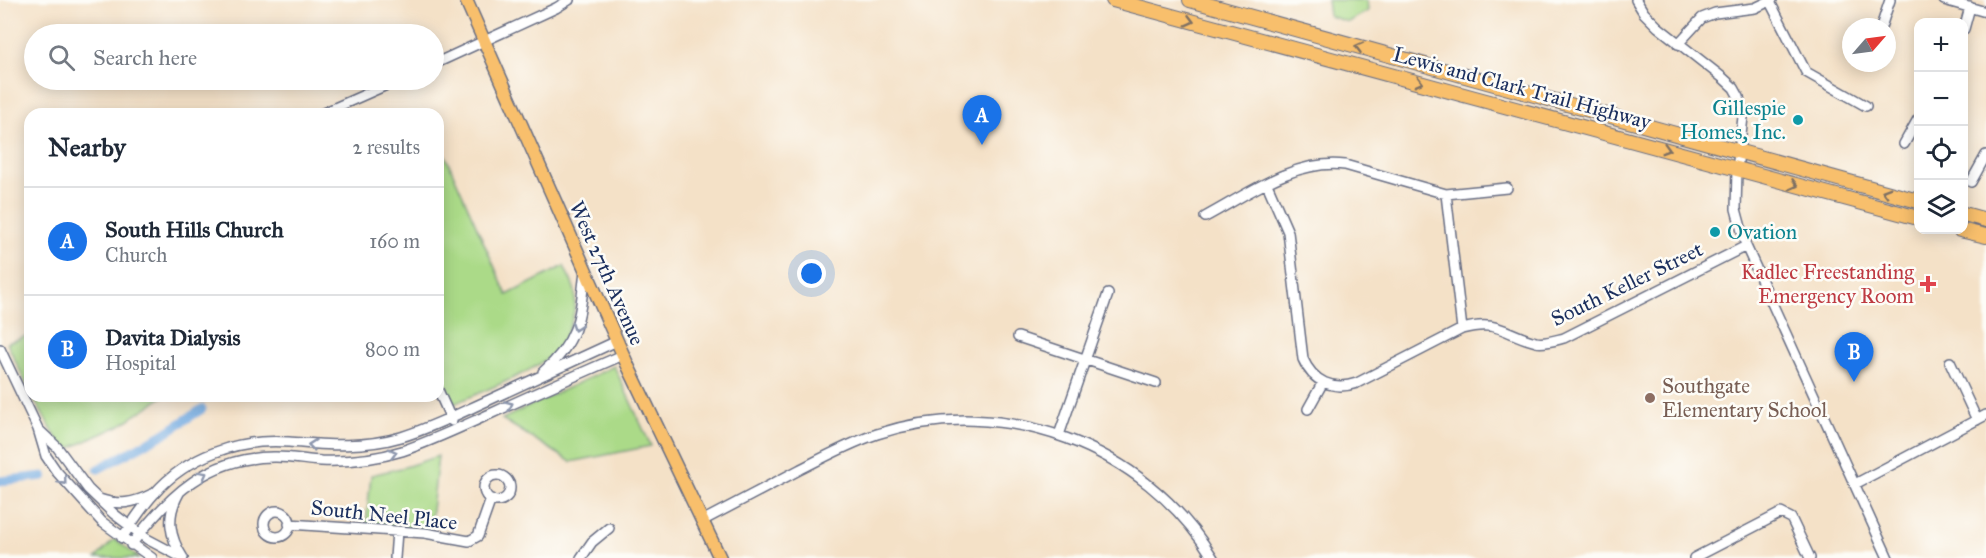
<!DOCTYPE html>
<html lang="en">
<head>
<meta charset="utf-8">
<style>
	:root { --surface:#fff; --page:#f2f2f3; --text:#1f2937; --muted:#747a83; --line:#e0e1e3; --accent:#1a73e8 }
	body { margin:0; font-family:"IM FELL Great Primer",serif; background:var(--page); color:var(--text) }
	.controls { position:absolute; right:18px; top:18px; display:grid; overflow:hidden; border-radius:12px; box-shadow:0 3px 15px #0003 }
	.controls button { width:54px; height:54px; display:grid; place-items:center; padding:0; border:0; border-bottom:2px solid var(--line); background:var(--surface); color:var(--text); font:30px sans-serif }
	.compass { position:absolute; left:1842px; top:18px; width:54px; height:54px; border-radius:50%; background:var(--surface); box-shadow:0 3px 15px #0003; rotate:62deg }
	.you { position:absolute; left:812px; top:274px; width:21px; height:21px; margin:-15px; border:4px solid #fff; border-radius:50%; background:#1a73e8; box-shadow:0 0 0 9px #1a73e833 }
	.badge { display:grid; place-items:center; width:39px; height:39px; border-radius:50%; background:var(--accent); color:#fff; font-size:20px; font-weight:700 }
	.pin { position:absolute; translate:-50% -50px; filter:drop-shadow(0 2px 3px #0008) }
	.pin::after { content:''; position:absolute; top:32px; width:21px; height:18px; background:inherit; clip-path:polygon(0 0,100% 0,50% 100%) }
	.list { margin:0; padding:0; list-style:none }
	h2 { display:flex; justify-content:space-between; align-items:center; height:78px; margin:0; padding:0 24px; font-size:26px }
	h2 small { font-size:20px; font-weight:400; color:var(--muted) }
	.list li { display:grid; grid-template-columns:39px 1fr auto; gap:18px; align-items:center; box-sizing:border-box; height:108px; padding:0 24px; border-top:2px solid var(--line) }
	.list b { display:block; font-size:22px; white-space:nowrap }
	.list p { margin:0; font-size:20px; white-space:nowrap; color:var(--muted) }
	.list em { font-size:20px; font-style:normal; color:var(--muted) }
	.icon { flex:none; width:33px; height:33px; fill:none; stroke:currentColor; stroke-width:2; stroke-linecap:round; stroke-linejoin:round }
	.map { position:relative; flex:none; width:1986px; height:558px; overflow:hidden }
	.search { position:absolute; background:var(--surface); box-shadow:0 3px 15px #0003; left:24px; top:24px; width:420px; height:66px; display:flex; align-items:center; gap:15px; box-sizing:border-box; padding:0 21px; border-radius:33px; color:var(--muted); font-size:22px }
	.panel { position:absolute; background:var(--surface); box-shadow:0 3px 15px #0003; left:24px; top:108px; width:420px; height:294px; border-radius:18px }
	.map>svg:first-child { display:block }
</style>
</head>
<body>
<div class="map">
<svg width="1986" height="558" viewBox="0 0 1986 558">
	<rect width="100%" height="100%" fill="#fdfcf7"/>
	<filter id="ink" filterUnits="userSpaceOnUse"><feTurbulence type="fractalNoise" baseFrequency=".0167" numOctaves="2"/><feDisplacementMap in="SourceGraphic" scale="12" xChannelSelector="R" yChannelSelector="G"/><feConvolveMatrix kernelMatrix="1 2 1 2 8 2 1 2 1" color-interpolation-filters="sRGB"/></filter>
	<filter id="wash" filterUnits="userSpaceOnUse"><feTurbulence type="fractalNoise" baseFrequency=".008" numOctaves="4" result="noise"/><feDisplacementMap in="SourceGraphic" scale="24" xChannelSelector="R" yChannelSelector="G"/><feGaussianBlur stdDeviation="1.35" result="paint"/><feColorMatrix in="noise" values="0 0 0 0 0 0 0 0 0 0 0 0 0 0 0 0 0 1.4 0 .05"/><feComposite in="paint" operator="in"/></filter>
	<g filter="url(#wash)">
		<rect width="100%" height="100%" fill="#f4e1c7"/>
		<path fill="#abda88" stroke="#638473" stroke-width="1.5" d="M1327,0H1367L1368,11L1348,22L1329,16Z
			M445,155L507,295L564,266C567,274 574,284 575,292C577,314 567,341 550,356C530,374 480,392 454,404L438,369V158Z
			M30,335V392L7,343Z
			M614,366L651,446L571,462L502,419Z
			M32,396H164L119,426L64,451Z
			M438,456L430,529L366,524L371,475L405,467Z
			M115,539L139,558H96Z"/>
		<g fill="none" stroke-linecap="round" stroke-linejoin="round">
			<path stroke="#71a9e0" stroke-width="9" d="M98,469L162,435L202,409
				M0,481L43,476"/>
		</g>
	</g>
	<g filter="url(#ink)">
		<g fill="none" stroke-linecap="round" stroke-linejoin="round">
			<g stroke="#676d83" stroke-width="12">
				<path id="minor" d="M1636,0L1644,13L1658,27L1723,78L1734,88L1739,97L1743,117L1737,170L1736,209L1746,246L1888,558
					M1769,0L1806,72L1866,106
					M1944,0L1986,12
					M1881,27L1890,0
					M1964,29L1970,7
					M1678,44L1702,18L1715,13L1755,8L1772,0
					M434,64L556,8L569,0
					M321,114L398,80
					M1904,144L1918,119
					M1971,182L1986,155
					M1267,184L1288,232L1303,359C1313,382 1333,391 1357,383L1462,329C1499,319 1504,334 1536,342C1545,344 1556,340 1564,338L1746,246
					M1446,194L1462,329
					M1205,217C1248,194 1294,159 1345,165L1446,194L1507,188
					M1018,337L1156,383
					M0,349L38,429L46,456L57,472L102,522L152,558
					M1950,362L1977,420
					M543,372C580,340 580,315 585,270
					M438,390L452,421
					M1308,409L1323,382
					M40,431L57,447L88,489L114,514L147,539L183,558
					M1059,435L1108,294
					M484 488a13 13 0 1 1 26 0a13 13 0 1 1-26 0Z
					M1855,484L1986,415
					M179,493C166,516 169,536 183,558
					M99,499C119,506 134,503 152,494
					M264 524a13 13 0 1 1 26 0a13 13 0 1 1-26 0Z
					M702,521C734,504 767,487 799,470C824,457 850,443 877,434C1003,393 1144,445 1213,558
					M289,524L425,533L469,541L478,536L491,499
					M122,538C132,523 142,507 154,494C187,456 239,438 289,442C328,445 363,448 401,437C431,428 460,413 489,400C532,380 574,361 617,341
					M131,545C169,495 209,456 276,457C291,457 306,460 321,461C348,462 376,459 402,451C432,441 461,427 490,414C534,394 579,374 623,355
					M395,558L397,531
					M581,558L592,542L609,528
					M1694,558L1781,513L1791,518L1810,558"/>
			</g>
			<g stroke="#676d83" stroke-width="15">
				<path id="major" d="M466,0L628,366L720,558"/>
			</g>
			<g stroke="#676d83" stroke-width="16">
				<path id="highway" d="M1113,0L1918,218
					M1190,0L1918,201
					M1964,214L1986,220
					M1960,230L1986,236"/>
			</g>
			<use href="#minor" stroke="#fff" stroke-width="9"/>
			<use href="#major" stroke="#f8bf6c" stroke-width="12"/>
			<use href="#highway" stroke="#f8bf6c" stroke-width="14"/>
		</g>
		<defs><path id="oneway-chevron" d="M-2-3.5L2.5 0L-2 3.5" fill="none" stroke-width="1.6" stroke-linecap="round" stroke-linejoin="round" transform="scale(1.5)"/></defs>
		<g stroke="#7e7064">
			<use href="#oneway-chevron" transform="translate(1190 21) rotate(15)"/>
			<use href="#oneway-chevron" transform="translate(1359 47) rotate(-165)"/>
			<use href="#oneway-chevron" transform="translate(1419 82) rotate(15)"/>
			<use href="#oneway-chevron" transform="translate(1666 149) rotate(16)"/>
			<use href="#oneway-chevron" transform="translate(1794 185) rotate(15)"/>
			<use href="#oneway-chevron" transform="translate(1886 192) rotate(-164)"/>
		</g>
		<g stroke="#8d97ae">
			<use href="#oneway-chevron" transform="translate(576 327) rotate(109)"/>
			<use href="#oneway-chevron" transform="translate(509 405) rotate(-24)"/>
			<use href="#oneway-chevron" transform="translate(312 445) rotate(-174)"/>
			<use href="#oneway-chevron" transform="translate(393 453) rotate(-15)"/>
			<use href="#oneway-chevron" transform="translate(203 475) rotate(-29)"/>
			<use href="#oneway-chevron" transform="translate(63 481) rotate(51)"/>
		</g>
	</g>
	<g fill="#0f9aa8" stroke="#fdfcf7" stroke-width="2">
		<circle cx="1798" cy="120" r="6"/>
		<circle cx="1715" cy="232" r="6"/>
	</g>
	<path fill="#e0444e" stroke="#fdfcf7" stroke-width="2" d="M1925 275h6v6h6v6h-6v6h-6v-6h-6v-6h6z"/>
	<circle fill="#8d6e63" stroke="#fdfcf7" stroke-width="2" cx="1650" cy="398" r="6"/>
	<g text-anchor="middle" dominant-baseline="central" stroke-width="5" stroke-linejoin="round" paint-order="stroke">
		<g font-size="21" fill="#1b2f5e" stroke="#fdfcf7">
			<text transform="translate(1522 88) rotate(15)">Lewis and Clark Trail Highway</text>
			<text transform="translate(607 273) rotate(66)">West 27th Avenue</text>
			<text transform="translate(1627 284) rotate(-26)">South Keller Street</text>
			<text transform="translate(384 515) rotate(6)">South Neel Place</text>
		</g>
		<g font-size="21" fill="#0d838f" stroke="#fdfcf7" text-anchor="end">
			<text x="1786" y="108">Gillespie<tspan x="1786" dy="24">Homes, Inc.</tspan></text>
			<text x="1727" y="232" text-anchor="start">Ovation</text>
		</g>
		<g font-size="21" fill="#be3a42" stroke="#fdfcf7" text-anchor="end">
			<text x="1914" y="272">Kadlec Freestanding<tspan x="1914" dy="24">Emergency Room</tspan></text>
		</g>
		<g font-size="21" fill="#785e54" stroke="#fdfcf7" text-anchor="start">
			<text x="1662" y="386">Southgate<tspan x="1662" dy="24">Elementary School</tspan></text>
		</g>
	</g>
</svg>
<div class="controls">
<button>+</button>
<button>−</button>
<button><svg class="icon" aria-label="locate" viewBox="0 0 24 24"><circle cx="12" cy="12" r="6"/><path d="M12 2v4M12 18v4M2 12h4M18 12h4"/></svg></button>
<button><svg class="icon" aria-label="layers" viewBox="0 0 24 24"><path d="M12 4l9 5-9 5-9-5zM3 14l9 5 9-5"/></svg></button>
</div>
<svg class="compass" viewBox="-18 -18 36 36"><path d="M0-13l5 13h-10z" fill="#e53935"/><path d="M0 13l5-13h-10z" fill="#747a83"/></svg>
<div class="you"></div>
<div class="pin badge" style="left:982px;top:145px">A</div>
<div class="pin badge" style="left:1854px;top:382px">B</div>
<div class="search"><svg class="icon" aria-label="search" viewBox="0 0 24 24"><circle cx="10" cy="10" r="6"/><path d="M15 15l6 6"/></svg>Search here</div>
<section class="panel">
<h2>Nearby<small>2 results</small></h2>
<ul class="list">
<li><span class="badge">A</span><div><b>South Hills Church</b><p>Church</p></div><em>160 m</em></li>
<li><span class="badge">B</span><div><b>Davita Dialysis</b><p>Hospital</p></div><em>800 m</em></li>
</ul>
</section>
</div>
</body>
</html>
